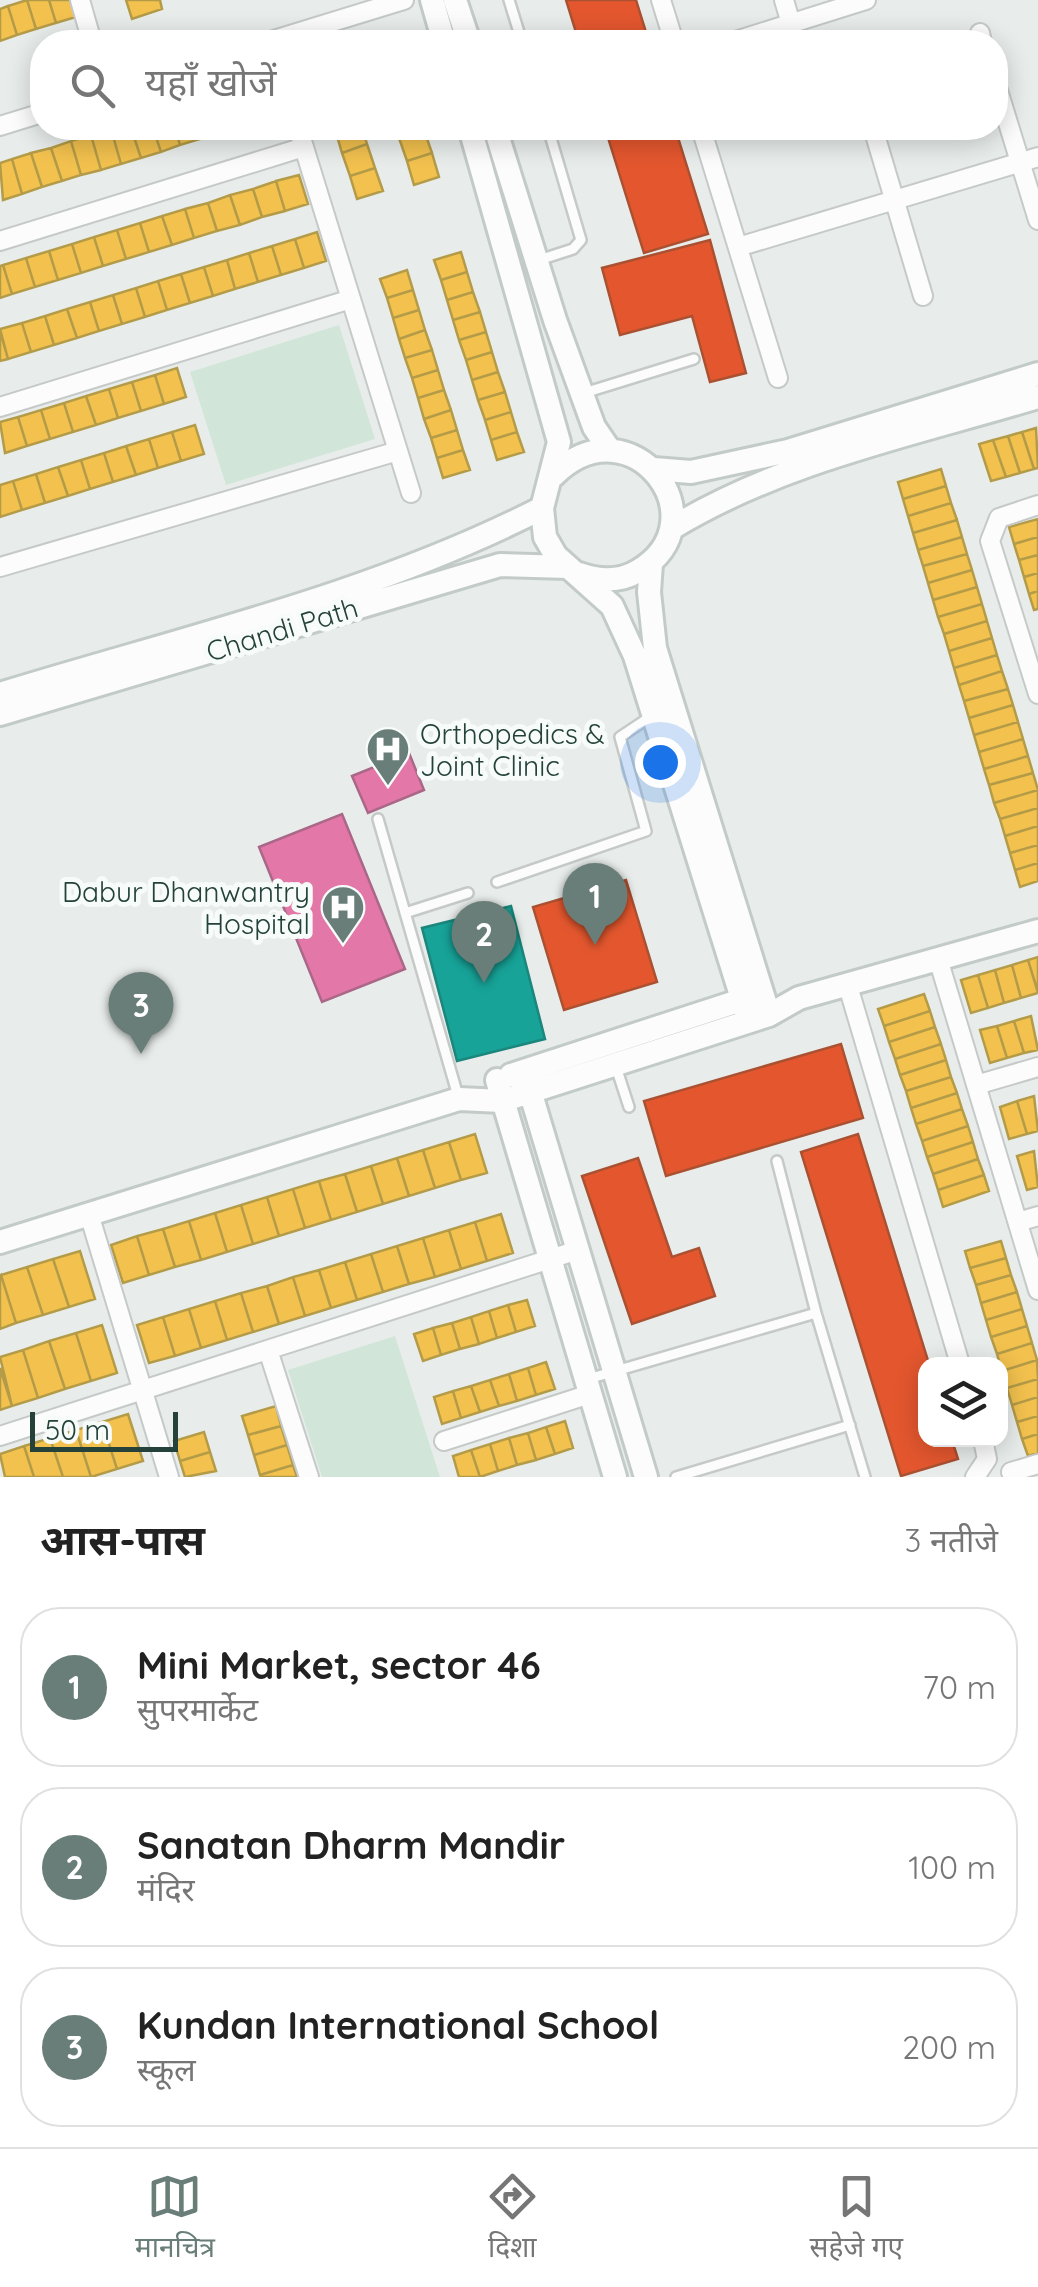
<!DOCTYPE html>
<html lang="hi">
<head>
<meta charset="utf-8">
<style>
	:root { --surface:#fff; --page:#f6f6f6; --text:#222; --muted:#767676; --line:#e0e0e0; --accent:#697e78 }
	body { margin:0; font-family:Quicksand,"Noto Sans Devanagari",sans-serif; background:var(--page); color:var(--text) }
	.controls { position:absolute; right:30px; bottom:30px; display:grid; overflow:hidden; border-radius:20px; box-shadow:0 5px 25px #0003 }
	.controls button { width:90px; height:90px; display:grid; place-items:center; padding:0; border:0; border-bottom:2px solid var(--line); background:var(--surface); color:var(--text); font:50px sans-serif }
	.scale { position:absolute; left:30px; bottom:25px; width:148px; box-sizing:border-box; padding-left:10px; border:5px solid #24423a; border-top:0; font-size:28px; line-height:35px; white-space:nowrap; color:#24423a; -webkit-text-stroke:8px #f7fbf9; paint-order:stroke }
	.you { position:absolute; left:660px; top:762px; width:35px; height:35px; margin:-25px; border:8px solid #fff; border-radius:50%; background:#1a73e8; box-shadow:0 0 0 15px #1a73e833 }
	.badge { display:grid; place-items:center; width:65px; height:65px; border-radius:50%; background:var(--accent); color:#fff; font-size:32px; font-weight:700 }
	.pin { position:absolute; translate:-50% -82px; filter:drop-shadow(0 2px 5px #0008) }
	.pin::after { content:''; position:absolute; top:52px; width:35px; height:30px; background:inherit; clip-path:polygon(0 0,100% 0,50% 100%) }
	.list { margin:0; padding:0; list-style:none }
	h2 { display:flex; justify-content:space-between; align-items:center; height:130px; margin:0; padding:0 40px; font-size:42px }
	h2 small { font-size:32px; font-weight:400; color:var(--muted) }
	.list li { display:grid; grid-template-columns:65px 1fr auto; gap:30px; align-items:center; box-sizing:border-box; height:160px; margin:0 20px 20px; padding:0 20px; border:2px solid var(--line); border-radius:40px }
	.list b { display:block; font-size:38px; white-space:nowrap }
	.list p { margin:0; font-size:32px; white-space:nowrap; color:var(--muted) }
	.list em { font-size:32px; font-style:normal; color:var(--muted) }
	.icon { flex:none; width:55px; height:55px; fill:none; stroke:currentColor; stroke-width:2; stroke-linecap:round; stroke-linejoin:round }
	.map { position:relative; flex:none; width:1038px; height:1477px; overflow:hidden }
	.search { position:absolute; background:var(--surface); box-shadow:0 5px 25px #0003; left:30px; right:30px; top:30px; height:110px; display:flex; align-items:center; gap:25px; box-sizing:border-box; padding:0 35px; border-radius:40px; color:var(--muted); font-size:38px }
	.sheet { height:670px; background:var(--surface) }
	nav { display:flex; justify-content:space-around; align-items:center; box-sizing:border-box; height:140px; border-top:2px solid var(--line); background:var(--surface); font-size:28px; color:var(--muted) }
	nav a { display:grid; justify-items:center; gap:5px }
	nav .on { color:var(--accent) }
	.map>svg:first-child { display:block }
</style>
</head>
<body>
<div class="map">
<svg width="1038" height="1477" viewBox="0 0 1038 1477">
	<rect width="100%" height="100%" fill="#e8edeb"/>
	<path fill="#d1e6d8" d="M339,325L375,439L226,485L190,372Z
		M395,1336L440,1477H322L288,1370Z"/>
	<path fill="#f2c14e" stroke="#b49b48" stroke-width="2.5" d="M27,0H49L56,23L36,29Z
		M27,0L36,29L17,35L8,6Z
		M49,0H70L76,17L56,23Z
		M126,0H160L162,9L132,19Z
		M8,6L17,35L0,41V9Z
		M131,128L141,158L121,164L111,129Z
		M131,128H153L161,152L141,158Z
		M153,128H175L180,145L161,152Z
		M175,128H196L200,139L180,145Z
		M196,128H218L220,133L200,139Z
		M362,128L367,144L342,153L335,129Z
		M396,128H424V130L399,138Z
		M111,129L121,164L101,170L91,135Z
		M424,130L432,153L407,161L399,138Z
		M91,135L101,170L81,175L71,141Z
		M71,141L81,175L62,181L51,148Z
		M367,144L375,168L350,176L342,153Z
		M51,148L62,181L42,187L31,153Z
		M31,153L42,187L22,194L12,159Z
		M432,153L439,177L414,185L407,161Z
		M12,159L22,194L3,200L0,163Z
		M375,168L383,191L357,199L350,176Z
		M299,175L308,204L285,211L276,181Z
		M276,181L285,211L262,217L253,189Z
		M253,189L262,217L240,225L230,195Z
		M230,195L240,225L217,231L208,203Z
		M208,203L217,231L194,238L185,209Z
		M185,209L194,238L172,245L162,216Z
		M162,216L172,245L149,252L140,223Z
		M140,223L149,252L126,259L117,230Z
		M117,230L126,259L103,266L94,237Z
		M317,232L326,261L304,268L295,239Z
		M94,237L103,266L81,273L72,244Z
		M295,239L304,268L281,275L272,246Z
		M72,244L81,273L58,280L49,251Z
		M272,246L281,275L258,282L249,253Z
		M49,251L58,280L35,287L26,258Z
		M461,252L467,272L441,280L434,260Z
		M249,253L258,282L235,289L227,260Z
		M26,258L35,287L12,294L3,265Z
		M227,260L235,289L213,296L204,267Z
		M3,265L12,294L0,298V266Z
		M204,267L213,296L190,303L181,274Z
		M407,270L413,290L387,298L380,279Z
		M467,272L473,292L447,300L441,280Z
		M181,274L190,303L167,310L158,281Z
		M158,281L167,310L145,317L136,288Z
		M136,288L145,317L122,324L113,295Z
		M413,290L419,310L393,318L387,298Z
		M473,292L480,312L453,320L447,300Z
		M113,295L122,324L99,331L90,302Z
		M90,302L99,331L77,338L67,309Z
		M67,309L77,338L54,345L45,316Z
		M419,310L425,330L399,339L393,318Z
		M480,312L486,332L459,340L453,320Z
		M45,316L54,345L31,352L22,323Z
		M22,323L31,352L8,359L0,329Z
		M425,330L432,350L405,358L399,339Z
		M0,331L8,359L0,361Z
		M486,332L492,352L466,360L459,340Z
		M432,350L438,370L412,378L405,358Z
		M492,352L498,372L472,380L466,360Z
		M177,368L186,397L164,404L155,375Z
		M438,370L444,390L418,398L412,378Z
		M498,372L505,392L478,400L472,380Z
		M155,375L164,404L141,411L132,382Z
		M132,382L141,411L118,418L109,389Z
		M109,389L118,418L96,425L86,396Z
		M444,390L451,410L424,419L418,398Z
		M505,392L511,412L485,420L478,400Z
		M86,396L96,425L73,432L64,403Z
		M64,403L73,432L50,439L41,410Z
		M41,410L50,439L27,446L18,417Z
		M451,410L457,430L431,438L424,419Z
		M511,412L517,432L491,440L485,420Z
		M18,417L27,446L5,453L0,422Z
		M195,425L204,454L181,461L172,432Z
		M1036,428L1038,468L1034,469L1022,432Z
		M457,430L463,450L437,458L431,438Z
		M172,432L181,461L158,468L149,439Z
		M517,432L524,452L497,460L491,440Z
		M1022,432L1034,469L1020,473L1008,436Z
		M1008,436L1020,473L1006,477L993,440Z
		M149,439L158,468L136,475L126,446Z
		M993,440L1006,477L991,481L979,444Z
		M126,446L136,475L113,482L104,453Z
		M463,450L470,470L443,478L437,458Z
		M104,453L113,482L90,489L81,460Z
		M81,460L90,489L68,496L58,467Z
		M58,467L68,496L45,503L36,474Z
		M941,469L946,486L903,499L898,482Z
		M36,474L45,503L22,510L13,481Z
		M13,481L22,510L0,517V485Z
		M946,486L951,503L908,516L903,499Z
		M951,503L957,520L913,533L908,516Z
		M1038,519V537L1014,544L1009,527Z
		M957,520L962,537L918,550L913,533Z
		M962,537L967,554L923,566L918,550Z
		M1038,537V555L1019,560L1014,544Z
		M967,554L972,570L928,583L923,566Z
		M1038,555V573L1024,577L1019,560Z
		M972,570L977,587L933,600L928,583Z
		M1038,573V591L1029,594L1024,577Z
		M977,587L982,604L938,617L933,600Z
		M1038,591V609L1034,610L1029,594Z
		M982,604L987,621L944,634L938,617Z
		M987,621L992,638L949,651L944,634Z
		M992,638L997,655L954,668L949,651Z
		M997,655L1002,671L959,685L954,668Z
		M1002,671L1008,689L964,701L959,685Z
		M1008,689L1013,705L969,718L964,701Z
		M1013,705L1018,722L974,735L969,718Z
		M1018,722L1023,739L979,752L974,735Z
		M1023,739L1028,756L984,769L979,752Z
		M1028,756L1033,773L989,785L984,769Z
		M1033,773L1038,790L994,803L989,785Z
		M1038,790V808L1000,819L994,803Z
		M1038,808V826L1005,836L1000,819Z
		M1038,826V845L1010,853L1005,836Z
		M1038,845V863L1015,870L1010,853Z
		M1038,863V881L1020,887L1015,870Z
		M1038,957V992L1028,960Z
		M1028,960L1038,993L1021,998L1012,965Z
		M1012,965L1021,998L1004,1003L995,970Z
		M995,970L1004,1003L988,1008L978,975Z
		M978,975L988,1008L971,1013L961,980Z
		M924,994L930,1011L884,1026L878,1009Z
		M930,1011L935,1027L889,1042L884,1026Z
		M1031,1016L1038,1050L1024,1053L1014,1021Z
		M1014,1021L1024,1053L1007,1058L997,1026Z
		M997,1026L1007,1058L990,1063L980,1030Z
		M935,1027L941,1044L895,1059L889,1042Z
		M941,1044L946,1060L900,1075L895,1059Z
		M946,1060L951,1077L906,1091L900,1075Z
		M951,1077L957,1093L911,1108L906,1091Z
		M957,1093L962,1109L916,1124L911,1108Z
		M1034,1096L1038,1131L1027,1134L1017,1101Z
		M1017,1101L1027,1134L1009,1139L1000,1107Z
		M962,1109L968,1126L922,1141L916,1124Z
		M968,1126L973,1142L927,1157L922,1141Z
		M475,1134L487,1173L461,1180L449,1142Z
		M449,1142L461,1180L435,1188L423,1150Z
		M973,1142L978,1159L933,1174L927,1157Z
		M423,1150L435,1188L409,1196L397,1158Z
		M1034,1151L1038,1187L1027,1190L1017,1156Z
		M397,1158L409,1196L383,1204L371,1166Z
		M978,1159L984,1175L938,1190L933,1174Z
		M371,1166L383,1204L357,1212L345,1174Z
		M345,1174L357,1212L331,1220L319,1181Z
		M984,1175L989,1191L943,1207L938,1190Z
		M319,1181L331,1220L305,1228L293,1189Z
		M293,1189L305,1228L279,1236L267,1197Z
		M267,1197L279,1236L253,1244L241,1205Z
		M241,1205L253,1244L227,1252L215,1213Z
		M215,1213L227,1252L201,1260L189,1221Z
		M501,1214L513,1253L487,1261L475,1222Z
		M189,1221L201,1260L175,1267L163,1229Z
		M475,1222L487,1261L461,1269L449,1230Z
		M163,1229L175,1267L149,1275L137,1236Z
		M449,1230L461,1269L435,1277L423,1238Z
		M137,1236L149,1275L123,1283L111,1245Z
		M423,1238L435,1277L409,1284L397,1246Z
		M1001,1241L1006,1258L970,1268L965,1251Z
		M397,1246L409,1284L383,1292L371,1254Z
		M80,1251L95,1299L69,1307L53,1259Z
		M371,1254L383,1292L357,1300L345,1262Z
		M1006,1258L1011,1275L976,1285L970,1268Z
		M53,1259L69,1307L43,1315L27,1267Z
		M345,1262L357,1300L331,1308L319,1270Z
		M27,1267L43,1315L16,1323L1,1275Z
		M319,1270L331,1308L305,1316L293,1277Z
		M1,1275L16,1323L0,1329V1276Z
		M1011,1275L1017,1292L981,1303L976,1285Z
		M293,1277L305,1316L279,1324L267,1286Z
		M267,1286L279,1324L253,1332L241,1293Z
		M1017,1292L1022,1309L986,1320L981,1303Z
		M241,1293L253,1332L227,1340L215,1301Z
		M527,1300L535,1326L516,1332L508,1305Z
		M215,1301L227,1340L201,1348L189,1309Z
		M508,1305L516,1332L497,1338L489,1311Z
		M189,1309L201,1348L175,1356L163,1317Z
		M1022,1309L1027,1326L991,1337L986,1320Z
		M489,1311L497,1338L479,1344L471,1317Z
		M163,1317L175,1356L149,1363L137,1325Z
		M471,1317L479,1344L460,1349L452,1323Z
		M452,1323L460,1349L441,1355L433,1328Z
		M102,1325L117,1373L91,1381L76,1333Z
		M1027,1326L1032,1343L997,1354L991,1337Z
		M433,1328L441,1355L423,1361L414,1334Z
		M76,1333L91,1381L65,1389L49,1341Z
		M49,1341L65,1389L38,1398L23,1350Z
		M1032,1343L1037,1360L1002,1371L997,1354Z
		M23,1350L38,1398L12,1406L0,1357Z
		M1037,1360L1038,1379L1007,1388L1002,1371Z
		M546,1362L555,1389L536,1395L528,1368Z
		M0,1368L12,1406L0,1410Z
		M528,1368L536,1395L517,1401L509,1374Z
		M509,1374L517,1401L499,1406L490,1380Z
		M1038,1379V1397L1012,1405L1007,1388Z
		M490,1380L499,1406L480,1412L471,1386Z
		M471,1386L480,1412L461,1418L453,1391Z
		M453,1391L461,1418L442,1424L434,1397Z
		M1038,1397V1416L1017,1422L1012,1405Z
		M276,1406L281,1426L248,1435L242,1416Z
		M128,1414L143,1461L117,1469L102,1422Z
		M1038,1416V1434L1022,1439L1017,1422Z
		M565,1421L573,1448L555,1454L546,1427Z
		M102,1422L117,1469L91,1477L76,1430Z
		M281,1426L287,1445L254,1455L248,1435Z
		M546,1427L555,1454L536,1460L528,1433Z
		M76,1430L91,1477H63L50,1438Z
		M204,1432L210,1452L180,1461L174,1441Z
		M528,1433L536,1460L517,1465L509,1438Z
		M1038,1434V1453L1028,1456L1022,1439Z
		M50,1438L63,1477H34L24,1446Z
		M509,1438L517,1465L498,1471L490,1444Z
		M490,1444L498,1471L480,1477L471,1450Z
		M287,1445L293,1465L260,1475L254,1455Z
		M24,1446L34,1477H5L0,1454Z
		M471,1450L480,1477H459L453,1456Z
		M210,1452L216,1471L185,1477L180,1461Z
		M293,1465L297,1477H261L260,1475Z"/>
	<path fill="#e4572e" stroke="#aa5132" stroke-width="2.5" d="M566,0H636L649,42H579Z
		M605,128H675L708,234L644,253Z
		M710,240L746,373L710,382L692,316L620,335L602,268Z
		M626,880L657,982L564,1010L533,907Z
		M841,1044L863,1118L666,1176L644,1101Z
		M858,1134L929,1364L926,1440H952L958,1459L901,1476L801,1152Z
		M638,1158L672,1257L699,1248L715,1296L632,1324L582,1176Z"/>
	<path fill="#e377a8" stroke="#aa6787" stroke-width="2.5" d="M409,753L424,790L368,813L352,776Z
		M342,814L405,969L322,1002L259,847Z"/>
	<path fill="#17a398" stroke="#1b867c" stroke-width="2.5" d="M511,906L545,1039L457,1061L422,928Z"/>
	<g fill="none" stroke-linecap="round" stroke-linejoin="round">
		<g stroke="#c5cac8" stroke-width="14">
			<path id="lane" d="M509,0L522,42
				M539,260L573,249L581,240L548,128
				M584,393L694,359
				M378,819L458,1096
				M497,882L646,831L620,737L650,717
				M405,913L468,893
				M616,1067L629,1107
				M777,1161L816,1313L865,1477
				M588,1379L816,1313
				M676,1477L850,1425"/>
		</g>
		<g stroke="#c5cac8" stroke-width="22">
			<path id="street" d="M80,0L92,42
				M661,0L674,42
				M784,0L791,24
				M980,33L982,42
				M267,42L404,0
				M732,42L866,0
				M996,84L1038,220
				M0,126L42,113
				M298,128L411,493
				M701,128L778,378
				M873,128L923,296
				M0,241L304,147
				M738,247L1038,157
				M0,407L351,299
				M1038,505L999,518L990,541L1038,694
				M0,567L398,451
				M939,962L1038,1290
				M848,986L960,1364
				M976,1085L1038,1067
				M89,1214L169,1477
				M1018,1222L1038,1216
				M268,1350L309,1477
				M0,1436L578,1250
				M444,1441L590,1394
				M1011,1472L1038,1464
				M975,1477L987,1459L983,1440"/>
		</g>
		<g stroke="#c3cbc8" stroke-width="28">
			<path id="secondary" d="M432,0L444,42
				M455,0L469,42
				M470,128L559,442L542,508L545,537L556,556L612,606L635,656L749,1021
				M495,128L555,320L594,427L609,449
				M654,469L691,472L788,451L1038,374
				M554,475C631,399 724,520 638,571C620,582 599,581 579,574
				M672,528C782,461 915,434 1038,397
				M651,564L649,592L655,648L769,1015
				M0,694C182,638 372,595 542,508
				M0,714L500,565L567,567
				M524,1071L646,1477
				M511,1075L751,997
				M497,1080L615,1477
				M0,1242L459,1099L502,1101L769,1015L799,998L1038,931"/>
		</g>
		<use href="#lane" stroke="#fcfcfc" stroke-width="9"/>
		<use href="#street" stroke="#fcfcfc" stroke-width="18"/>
		<use href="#secondary" stroke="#fcfcfc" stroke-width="22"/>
	</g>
	<defs>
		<g id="hospital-pin" transform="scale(2.25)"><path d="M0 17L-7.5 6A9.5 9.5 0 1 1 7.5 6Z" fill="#697e78" stroke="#f7fbf9"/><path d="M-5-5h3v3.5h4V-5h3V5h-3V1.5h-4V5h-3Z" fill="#fff"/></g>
	</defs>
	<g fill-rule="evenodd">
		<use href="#hospital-pin" x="388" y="749"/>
		<use href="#hospital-pin" x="343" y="907"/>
	</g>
	<g text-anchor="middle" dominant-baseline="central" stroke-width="10" stroke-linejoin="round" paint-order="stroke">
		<g font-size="28" fill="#24423a" stroke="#f7fbf9">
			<text transform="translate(282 629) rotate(-17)">Chandi Path</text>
		</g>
		<g font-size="28" fill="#24423a" stroke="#f7fbf9" text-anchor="start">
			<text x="420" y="733">Orthopedics &amp;<tspan x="420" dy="32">Joint Clinic</tspan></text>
			<text x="310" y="891" text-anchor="end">Dabur Dhanwantry<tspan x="310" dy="32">Hospital</tspan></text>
		</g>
	</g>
</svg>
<div class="controls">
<button><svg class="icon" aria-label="layers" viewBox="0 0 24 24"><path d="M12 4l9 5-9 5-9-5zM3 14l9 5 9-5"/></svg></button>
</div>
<div class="scale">50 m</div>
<div class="you"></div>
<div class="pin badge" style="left:595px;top:945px">1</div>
<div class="pin badge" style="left:484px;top:983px">2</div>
<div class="pin badge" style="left:141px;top:1054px">3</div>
<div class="search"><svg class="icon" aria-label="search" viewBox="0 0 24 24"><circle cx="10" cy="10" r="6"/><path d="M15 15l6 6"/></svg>यहाँ खोजें</div>
</div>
<section class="sheet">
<h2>आस-पास<small>3 नतीजे</small></h2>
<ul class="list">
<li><span class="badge">1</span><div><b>Mini Market, sector 46</b><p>सुपरमार्केट</p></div><em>70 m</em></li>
<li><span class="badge">2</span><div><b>Sanatan Dharm Mandir</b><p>मंदिर</p></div><em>100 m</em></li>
<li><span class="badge">3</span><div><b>Kundan International School</b><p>स्कूल</p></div><em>200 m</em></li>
</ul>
</section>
<nav>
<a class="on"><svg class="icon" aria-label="map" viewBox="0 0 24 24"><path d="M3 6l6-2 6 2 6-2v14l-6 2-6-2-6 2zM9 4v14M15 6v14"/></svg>मानचित्र</a>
<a><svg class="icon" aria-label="directions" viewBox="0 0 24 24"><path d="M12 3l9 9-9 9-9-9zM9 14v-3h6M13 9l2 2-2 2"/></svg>दिशा</a>
<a><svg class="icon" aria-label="saved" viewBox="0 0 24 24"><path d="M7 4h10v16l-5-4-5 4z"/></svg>सहेजे गए</a>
</nav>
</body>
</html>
